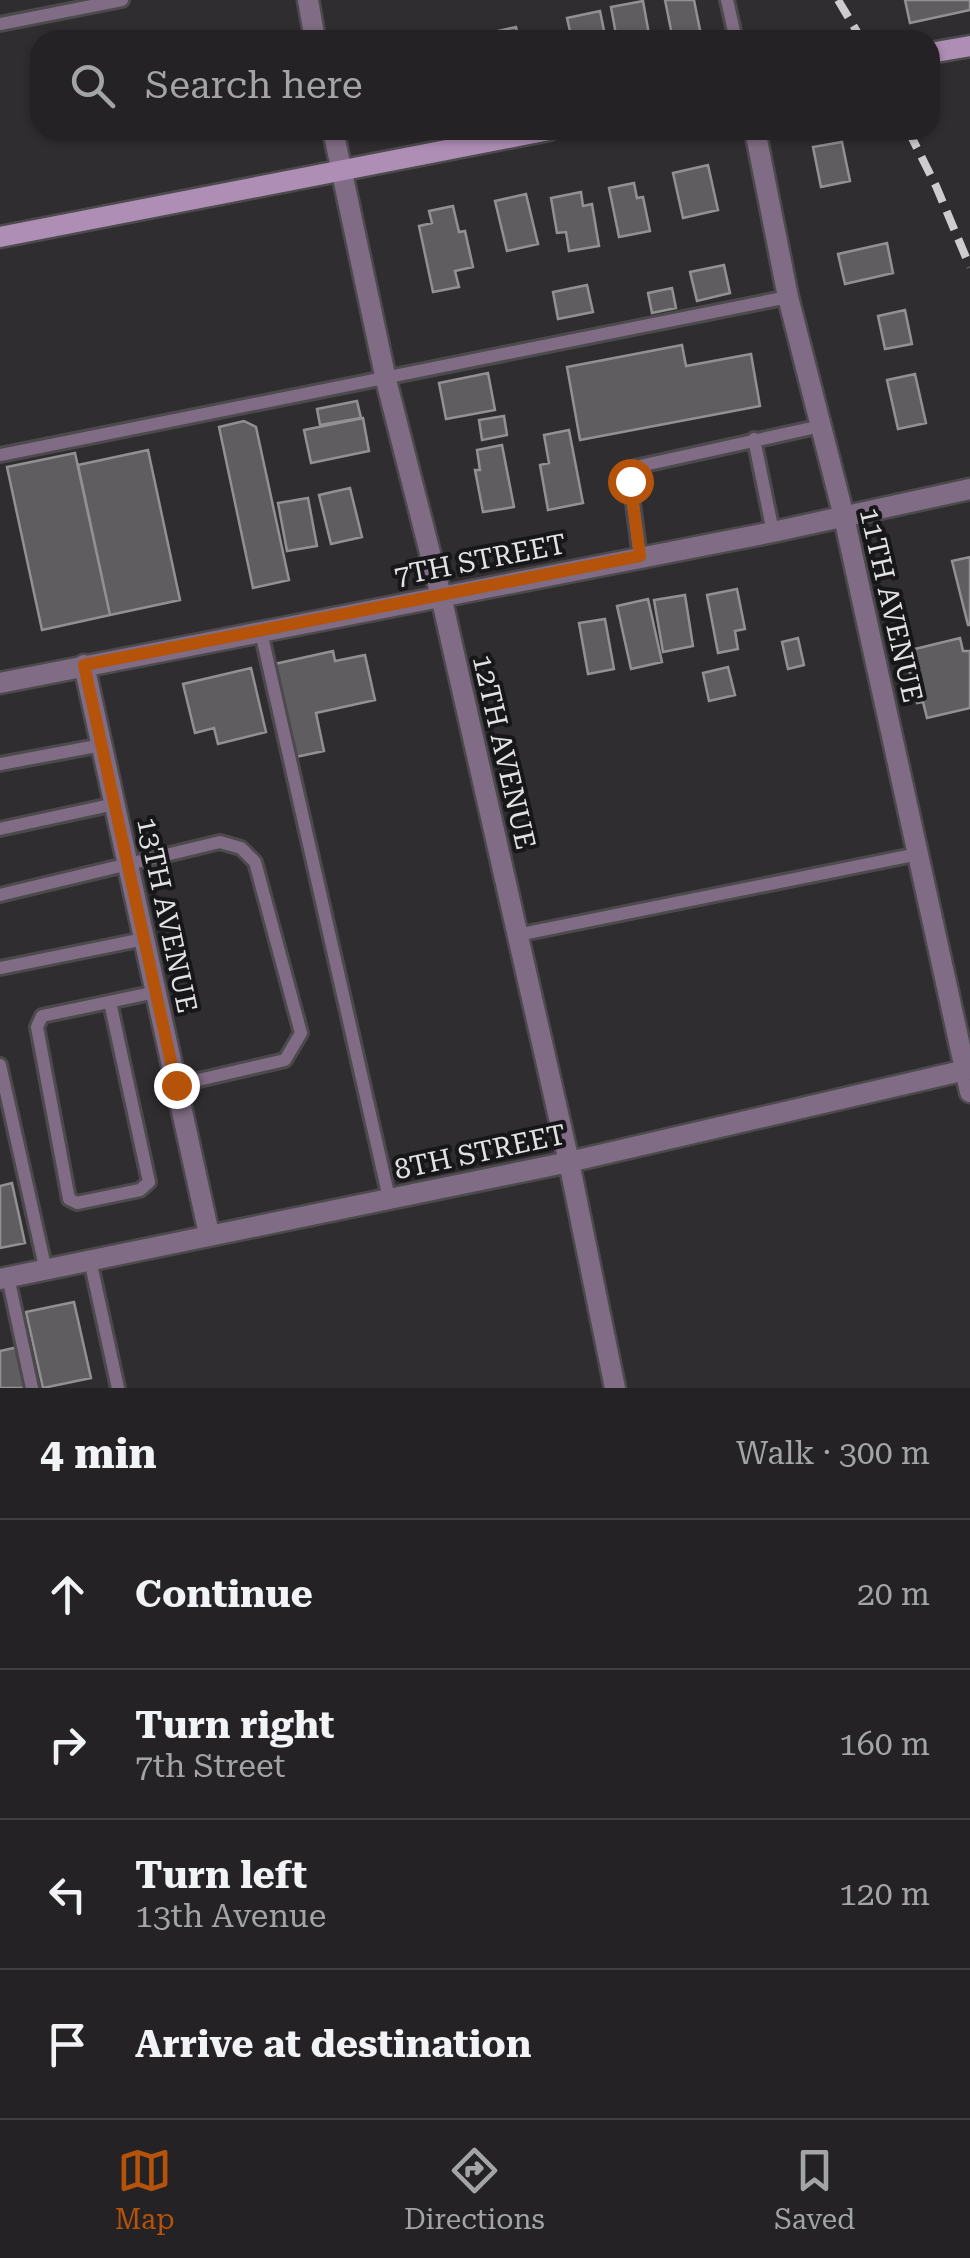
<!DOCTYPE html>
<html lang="en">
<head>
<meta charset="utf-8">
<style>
	:root { --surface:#242224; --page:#302f31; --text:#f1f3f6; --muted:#a3a4a6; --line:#413f41; --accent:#b45309 }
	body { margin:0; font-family:"Roboto Serif",serif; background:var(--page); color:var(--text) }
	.stop { position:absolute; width:30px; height:30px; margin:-22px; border:8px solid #b45309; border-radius:50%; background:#fff }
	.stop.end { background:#b45309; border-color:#fff; box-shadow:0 2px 10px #0008 }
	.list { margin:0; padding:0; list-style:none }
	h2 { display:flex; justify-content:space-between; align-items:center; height:130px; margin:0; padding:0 40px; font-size:42px }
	h2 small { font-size:32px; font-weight:400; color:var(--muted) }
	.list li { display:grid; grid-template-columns:65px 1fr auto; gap:30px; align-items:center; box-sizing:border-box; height:150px; padding:0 40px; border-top:2px solid var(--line) }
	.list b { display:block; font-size:38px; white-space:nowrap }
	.list p { margin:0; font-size:32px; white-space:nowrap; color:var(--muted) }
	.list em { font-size:32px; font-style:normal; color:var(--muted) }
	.icon { flex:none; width:55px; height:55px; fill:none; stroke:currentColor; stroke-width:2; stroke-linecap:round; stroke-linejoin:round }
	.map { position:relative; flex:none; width:970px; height:1388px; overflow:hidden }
	.search { position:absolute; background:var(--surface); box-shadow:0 2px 8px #0004; left:30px; right:30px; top:30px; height:110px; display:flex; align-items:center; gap:25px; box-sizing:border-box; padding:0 35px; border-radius:30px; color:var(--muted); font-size:38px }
	.sheet { height:730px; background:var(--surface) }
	nav { display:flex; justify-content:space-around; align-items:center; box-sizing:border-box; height:140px; border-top:2px solid var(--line); background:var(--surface); font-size:28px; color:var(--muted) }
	nav a { display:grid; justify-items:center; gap:5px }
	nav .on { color:var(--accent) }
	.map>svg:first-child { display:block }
</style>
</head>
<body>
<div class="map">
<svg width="970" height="1388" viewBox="0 0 970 1388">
	<rect width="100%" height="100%" fill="#302d30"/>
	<path fill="#605d60" stroke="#939093" stroke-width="2.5" d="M665,0H694L702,40H673Z
		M905,0H970V10L910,23Z
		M643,1L650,40H617L611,7Z
		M600,11L606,40H572L567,18Z
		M516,27L519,40H486L485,34Z
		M842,142L850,181L821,187L813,147Z
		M708,165L718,210L683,218L673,173Z
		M634,183L637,198L643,197L650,231L619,237L609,188Z
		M581,192L583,206L592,204L599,246L569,251L566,232L557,233L551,198Z
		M526,194L538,244L507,251L495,201Z
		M453,206L459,232L465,231L473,267L455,271L459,287L433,292L419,226L432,223L429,211Z
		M887,243L893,273L845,284L838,254Z
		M724,265L730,293L697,301L690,272Z
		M587,285L593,312L558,319L553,292Z
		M672,288L676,308L652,313L648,293Z
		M905,310L912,344L885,349L878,316Z
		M682,345L686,366L751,354L760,406L580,440L567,367Z
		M488,373L495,410L446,419L439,383Z
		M915,374L926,423L898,429L887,380Z
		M357,401L361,418L320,425L317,409Z
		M504,416L507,435L482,440L479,420Z
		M363,418L369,451L311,463L304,430Z
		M244,421L256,427L289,580L253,588L219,427Z
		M569,430L583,503L548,510L540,465L549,463L544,435Z
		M502,445L514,507L483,512L475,470H480L477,450Z
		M148,450L180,600L110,615L78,465Z
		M75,453L110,615L42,630L7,467Z
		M350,488L362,537L331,544L319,495Z
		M308,498L317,546L287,551L278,503Z
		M970,557V625H968L952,561Z
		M737,589L745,629L735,631L738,649L718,653L707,595Z
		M685,595L693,646L663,652L654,600Z
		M648,599L662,662L631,669L617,606Z
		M605,619L614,669L588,674L579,623Z
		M798,638L804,665L788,669L782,642Z
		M960,638L963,651H970V708L927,718L923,702L917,703L908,665L918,663L915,649Z
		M333,651L335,661L365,655L375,700L316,713L324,751L291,758L270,665Z
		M728,667L735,695L709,701L703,673Z
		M251,668L266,732L218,744L214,728L195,733L183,684Z
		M12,1183L25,1243L0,1248V1186Z
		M74,1302L91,1378L43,1388L26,1312Z
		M18,1347L26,1388H0V1351Z"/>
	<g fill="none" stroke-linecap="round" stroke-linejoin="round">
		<g stroke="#4c4a4d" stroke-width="18">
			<path id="lane" d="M727,0L736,40
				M0,24L122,0
				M754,439L773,532
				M0,455L788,297
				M640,557L630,481L635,467L821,426
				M261,632L389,1198
				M0,764L102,745
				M0,829L115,804
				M0,895L220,842L241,848L255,862L301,1033L285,1060L177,1085
				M517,935L918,854
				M0,968L144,939
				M110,1002L149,1182L140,1190L77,1203L69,1199L37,1027L42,1016L156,992
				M0,1065L46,1271
				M90,1260L118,1388
				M8,1277L32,1388"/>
		</g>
		<g stroke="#4c4a4d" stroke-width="25">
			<path id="street" d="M308,0L315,40
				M333,130L386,380L441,596L569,1162L615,1388
				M755,130L788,297L844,517L970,1092
				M84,665L209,1234
				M0,683L773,532L970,489
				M0,1279L569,1162L970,1069"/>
		</g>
		<g stroke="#4c4a4d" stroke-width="25">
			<path id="secondary" d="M930,53L970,46
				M0,237L549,130"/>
		</g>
		<use href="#lane" stroke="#806c84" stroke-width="12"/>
		<use href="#street" stroke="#806c84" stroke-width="20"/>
		<use href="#secondary" stroke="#ae8eb5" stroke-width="20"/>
		<path stroke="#ceccce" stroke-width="8" stroke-dasharray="20 10" stroke-linecap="butt" d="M838,0L862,40
			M908,130L936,186L970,267"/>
	</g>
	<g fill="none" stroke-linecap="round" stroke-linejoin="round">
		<path stroke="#b45309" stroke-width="12" d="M176,1085L84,665L640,556L630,481"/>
	</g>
	<g text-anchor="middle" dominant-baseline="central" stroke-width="8" stroke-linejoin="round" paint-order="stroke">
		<g font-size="28" fill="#e2e1e3" stroke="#171618">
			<text transform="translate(480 560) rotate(-11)">7TH STREET</text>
			<text transform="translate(891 605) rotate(77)">11TH AVENUE</text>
			<text transform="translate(504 752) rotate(77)">12TH AVENUE</text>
			<text transform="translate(167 915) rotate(78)">13TH AVENUE</text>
			<text transform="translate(480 1152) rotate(-12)">8TH STREET</text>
		</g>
	</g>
</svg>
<div class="stop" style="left:630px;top:481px"></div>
<div class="stop end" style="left:176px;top:1085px"></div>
<div class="search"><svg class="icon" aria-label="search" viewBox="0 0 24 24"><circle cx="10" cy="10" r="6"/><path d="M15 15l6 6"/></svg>Search here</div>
</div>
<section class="sheet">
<h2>4 min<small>Walk · 300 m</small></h2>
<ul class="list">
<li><svg class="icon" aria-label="ahead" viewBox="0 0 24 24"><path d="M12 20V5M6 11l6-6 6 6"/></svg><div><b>Continue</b></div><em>20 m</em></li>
<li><svg class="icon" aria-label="right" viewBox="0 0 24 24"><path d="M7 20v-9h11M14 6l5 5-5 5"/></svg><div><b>Turn right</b><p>7th Street</p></div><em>160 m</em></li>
<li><svg class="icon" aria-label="left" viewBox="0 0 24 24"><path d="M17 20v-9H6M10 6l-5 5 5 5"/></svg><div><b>Turn left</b><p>13th Avenue</p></div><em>120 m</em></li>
<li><svg class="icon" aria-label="arrive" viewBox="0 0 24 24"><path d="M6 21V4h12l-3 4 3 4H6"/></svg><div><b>Arrive at destination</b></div></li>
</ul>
</section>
<nav>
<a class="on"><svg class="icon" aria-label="map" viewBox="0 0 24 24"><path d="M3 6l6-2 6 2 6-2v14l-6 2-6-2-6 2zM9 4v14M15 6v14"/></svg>Map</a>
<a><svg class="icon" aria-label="directions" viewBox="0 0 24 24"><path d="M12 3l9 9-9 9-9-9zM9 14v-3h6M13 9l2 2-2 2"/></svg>Directions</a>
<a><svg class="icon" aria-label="saved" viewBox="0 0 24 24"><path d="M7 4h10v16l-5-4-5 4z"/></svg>Saved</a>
</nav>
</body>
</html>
